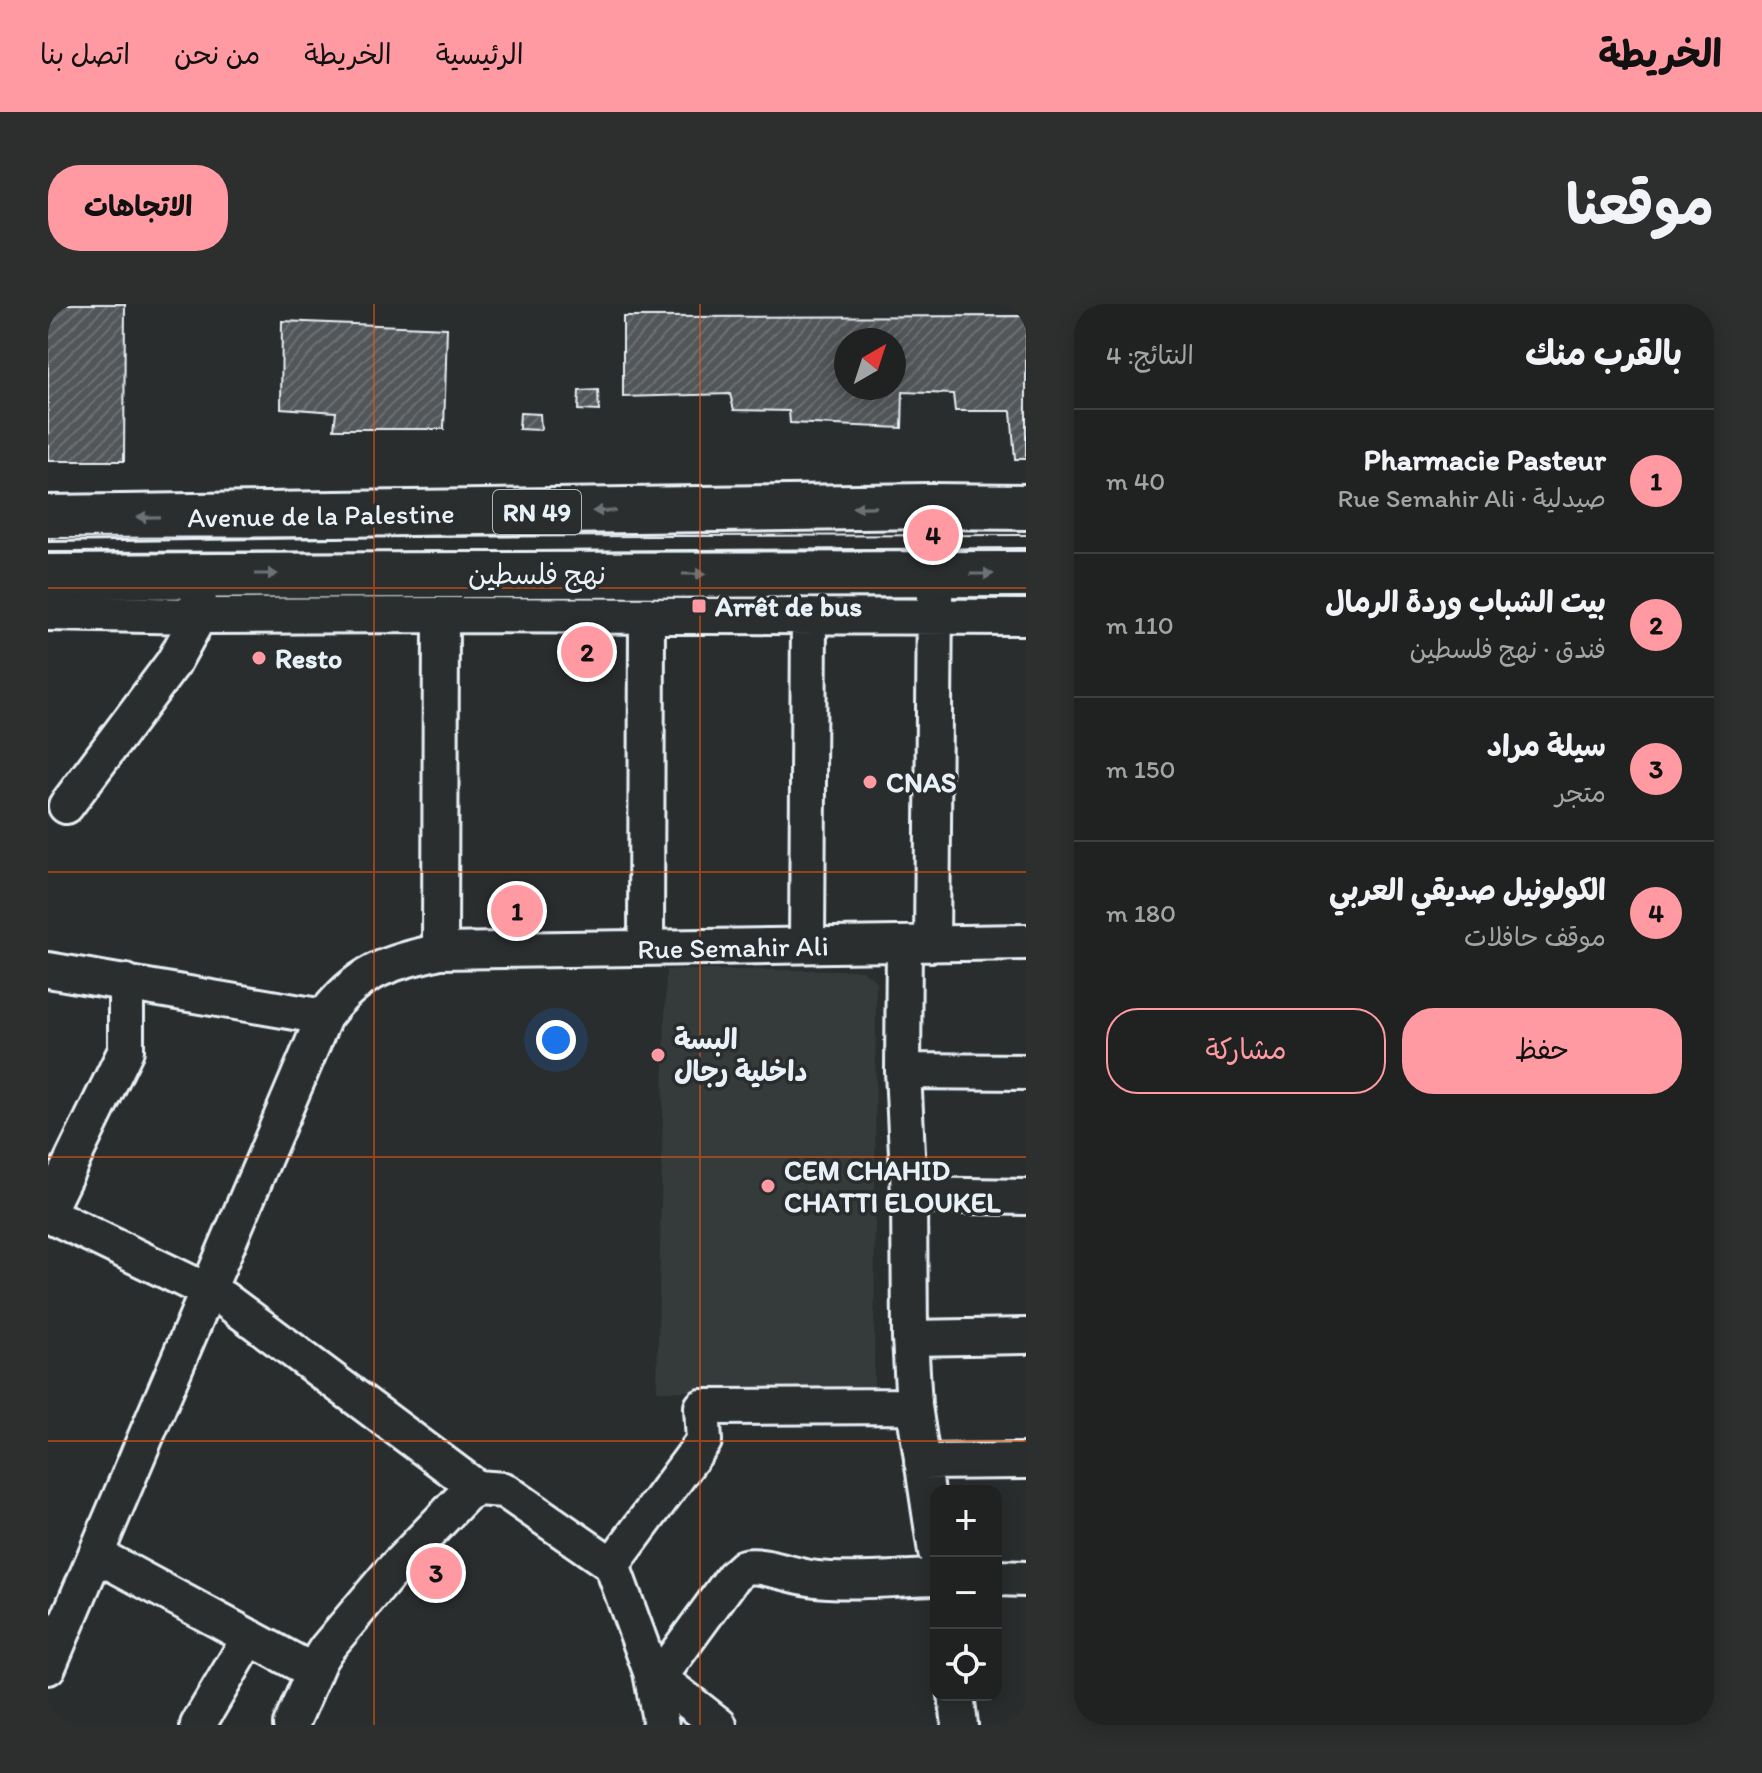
<!DOCTYPE html>
<html lang="ar">
<head>
<meta charset="utf-8">
<style>
	:root { --surface:#202222; --page:#2d2f2f; --text:#f1f3f6; --muted:#a2a4a5; --line:#3d3f40; --accent:#ff9aa2 }
	body { margin:0; font-family:Itim,"Playpen Sans Arabic",sans-serif; background:var(--page); color:var(--text); direction:rtl }
	.controls { position:absolute; right:24px; bottom:24px; display:grid; overflow:hidden; border-radius:16px; box-shadow:0 4px 20px #0003 }
	.controls button { width:72px; height:72px; display:grid; place-items:center; padding:0; border:0; border-bottom:2px solid var(--line); background:var(--surface); color:var(--text); font:40px sans-serif }
	.compass { position:absolute; left:786px; top:24px; width:72px; height:72px; border-radius:50%; background:var(--surface); box-shadow:0 4px 20px #0003; rotate:39deg }
	.you { position:absolute; left:508px; top:736px; width:28px; height:28px; margin:-20px; border:6px solid #fff; border-radius:50%; background:#1a73e8; box-shadow:0 0 0 12px #1a73e833 }
	.badge { display:grid; place-items:center; width:52px; height:52px; border-radius:50%; background:var(--accent); color:#111; font-size:26px; font-weight:700 }
	.pin { position:absolute; translate:-50% -50%; border:4px solid #fff; box-shadow:0 2px 8px #0006 }
	.list { margin:0; padding:0; list-style:none }
	h2 { display:flex; justify-content:space-between; align-items:center; height:104px; margin:0; padding:0 32px; font-size:34px }
	h2 small { font-size:26px; font-weight:400; color:var(--muted) }
	.list li { display:grid; grid-template-columns:52px 1fr auto; gap:24px; align-items:center; box-sizing:border-box; height:144px; padding:0 32px; border-top:2px solid var(--line) }
	.list b { display:block; font-size:30px; white-space:nowrap }
	.list p { margin:0; font-size:26px; white-space:nowrap; color:var(--muted) }
	.list em { font-size:26px; font-style:normal; color:var(--muted) }
	.actions { display:flex; gap:16px; padding:24px 32px }
	.actions a { flex:1; padding:18px 0; border:2px solid var(--accent); border-radius:32px; text-align:center; font-size:28px; color:var(--accent) }
	.actions .main { background:var(--accent); color:#111 }
	.icon { flex:none; width:44px; height:44px; fill:none; stroke:currentColor; stroke-width:2; stroke-linecap:round; stroke-linejoin:round }
	.map { position:relative; flex:none; width:978px; height:1421px; overflow:hidden; direction:ltr; border-radius:32px }
	header { display:flex; align-items:center; gap:48px; box-sizing:border-box; height:112px; padding:0 40px; background:var(--accent); color:#111 }
	header strong { font-size:38px }
	nav { display:flex; gap:44px; margin-inline-start:auto; font-size:28px }
	.intro { display:flex; align-items:center; justify-content:space-between; box-sizing:border-box; height:192px; padding:0 48px }
	h1 { margin:0; font-size:56px }
	.button { padding:20px 36px; border-radius:32px; background:var(--accent); color:#111; font-size:28px; font-weight:700 }
	main { display:flex; gap:48px; padding:0 48px }
	aside { flex:1; background:var(--surface); border-radius:32px; box-shadow:0 4px 20px #0003 }
	.map>svg:first-child { display:block }
</style>
</head>
<body>
<header>
<strong>الخريطة</strong>
<nav><a>الرئيسية</a><a>الخريطة</a><a>من نحن</a><a>اتصل بنا</a></nav>
</header>
<div class="intro"><h1>موقعنا</h1><a class="button">الاتجاهات</a></div>
<main>
<aside>
<h2>بالقرب منك<small>النتائج: 4</small></h2>
<ul class="list">
<li><span class="badge">1</span><div><b>Pharmacie Pasteur</b><p>صيدلية · Rue Semahir Ali</p></div><em>40 m</em></li>
<li><span class="badge">2</span><div><b>بيت الشباب وردة الرمال</b><p>فندق · نهج فلسطين</p></div><em>110 m</em></li>
<li><span class="badge">3</span><div><b>سيلة مراد</b><p>متجر</p></div><em>150 m</em></li>
<li><span class="badge">4</span><div><b>الكولونيل صديقي العربي</b><p>موقف حافلات</p></div><em>180 m</em></li>
</ul>
<div class="actions"><a class="main">حفظ</a><a>مشاركة</a></div>
</aside>
<div class="map">
<svg width="978" height="1421" viewBox="0 0 978 1421">
	<defs>
		<pattern id="building-hatch" width="6" height="6" patternUnits="userSpaceOnUse" patternTransform="scale(2)"><rect width="6" height="6" fill="#535759"/><path d="M-1 1l2-2M0 6l6-6M5 7l2-2" fill="none" stroke="#6c7072"/></pattern>
	</defs>
	<rect width="100%" height="100%" fill="#2a2d2e"/>
	<filter id="ink" filterUnits="userSpaceOnUse"><feTurbulence type="fractalNoise" baseFrequency=".0125" numOctaves="2"/><feDisplacementMap in="SourceGraphic" scale="16" xChannelSelector="R" yChannelSelector="G"/><feConvolveMatrix kernelMatrix="1 2 1 2 8 2 1 2 1" color-interpolation-filters="sRGB"/></filter>
	<g filter="url(#ink)">
		<path fill="#363a3b" d="M618,666H814L828,677L826,1087H609Z"/>
		<path fill="url(#building-hatch)" stroke="#e8f1f8" stroke-width="2" fill-rule="evenodd" d="M0,0H77L76,157H0Z
			M978,12V155H967L963,107H907L905,90L855,88L854,124L742,119L741,107L686,106L682,90L575,93V13ZM798,36H846V84H798Z
			M234,17L399,24L396,125H286L288,108L233,104Z
			M550,86L551,107L530,106L531,87Z
			M472,109L492,110L493,126L471,125Z"/>
		<g fill="none" stroke-linecap="round" stroke-linejoin="round">
			<g stroke="#e8f1f8" stroke-width="40">
				<path id="minor" d="M0,309L151,312L125,359L18,502
					M393,311L978,313
					M856,640L855,767L861,891L862,1034L866,1102L888,1248
					M884,640L887,291
					M759,641L761,312
					M598,644L599,311
					M392,647L978,638
					M0,666L276,713
					M855,767L978,768
					M861,891L978,893
					M0,906L78,746V678
					M0,910L176,995L429,1184
					M862,1034L978,1032
					M874,1158L978,1157
					M49,1251L266,1368
					M948,1274L978,1275
					M0,1363L276,713C310,667 338,660 392,647L393,311L151,312L150,270
					M603,1368L613,1421
					M611,1374L685,1273L696,1263C716,1259 746,1273 769,1275C807,1279 849,1274 888,1273
					M908,1391L912,1421
					M150,1421L202,1333
					M243,1421L271,1356L278,1345L341,1270L418,1190L429,1184L456,1186L564,1261
					M671,1421L603,1368L564,1261L656,1137L654,1103L866,1102"/>
			</g>
			<g stroke="#e8f1f8" stroke-width="50">
				<path id="major" d="M0,214L881,202L978,203
					M0,272L978,270"/>
			</g>
			<use href="#minor" stroke="#2a2d2e" stroke-width="34"/>
			<use href="#major" stroke="#2a2d2e" stroke-width="44"/>
			<path stroke="#e8f1f8" stroke-width="2" d="M0,234L978,231
				M0,250L978,244"/>
		</g>
		<defs><path id="oneway-solid" d="M-6-.8H1V-3.2L6.5 0L1 3.2V.8H-6Z" transform="scale(2)"/></defs>
		<g fill="#6c7275">
			<use href="#oneway-solid" transform="translate(816 203) rotate(179)"/>
			<use href="#oneway-solid" transform="translate(556 207) rotate(179)"/>
			<use href="#oneway-solid" transform="translate(100 213) rotate(179)"/>
			<use href="#oneway-solid" transform="translate(218 270)"/>
			<use href="#oneway-solid" transform="translate(646 270)"/>
			<use href="#oneway-solid" transform="translate(934 270)"/>
		</g>
	</g>
	<path fill="none" stroke="#e8590c" stroke-width="2" stroke-opacity="0.55" d="M326,0V1421M652,0V1421M0,284H978M0,568H978M0,853H978M0,1137H978"/>
	<g fill="#ff9aa2" stroke="#2a2d2e" stroke-width="3">
		<rect x="643" y="294" width="16" height="16" rx="4"/>
		<circle cx="211" cy="354" r="8"/>
		<circle cx="822" cy="478" r="8"/>
		<circle cx="610" cy="751" r="8"/>
		<circle cx="720" cy="882" r="8"/>
	</g>
	<g text-anchor="middle" dominant-baseline="central" stroke-width="7" stroke-linejoin="round" paint-order="stroke">
		<rect fill="#2a2d2e" stroke="#afb6bb" stroke-width="2" x="445" y="186" width="88" height="44" rx="6"/>
		<g font-size="26" font-weight="bold" fill="#e8f1f8">
			<text x="489" y="208">RN 49</text>
		</g>
		<g font-size="28" fill="#e8f1f8" stroke="#2a2d2e">
			<text transform="translate(273 211) rotate(-1)">Avenue de la Palestine</text>
			<text x="489" y="270">نهج فلسطين</text>
			<text transform="translate(685 643) rotate(-1)">Rue Semahir Ali</text>
		</g>
		<g font-size="28" font-weight="bold" fill="#e8f1f8" stroke="#2a2d2e" text-anchor="start">
			<text x="667" y="302">Arrêt de bus</text>
			<text x="227" y="354">Resto</text>
			<text x="838" y="478">CNAS</text>
			<text x="626" y="735">البسة<tspan x="626" dy="32">داخلية رجال</tspan></text>
			<text x="736" y="866">CEM CHAHID<tspan x="736" dy="32">CHATTI ELOUKEL</tspan></text>
		</g>
	</g>
</svg>
<div class="controls">
<button>+</button>
<button>−</button>
<button><svg class="icon" aria-label="locate" viewBox="0 0 24 24"><circle cx="12" cy="12" r="6"/><path d="M12 2v4M12 18v4M2 12h4M18 12h4"/></svg></button>
</div>
<svg class="compass" viewBox="-18 -18 36 36"><path d="M0-13l5 13h-10z" fill="#e53935"/><path d="M0 13l5-13h-10z" fill="#a2a4a5"/></svg>
<div class="you"></div>
<div class="pin badge" style="left:469px;top:607px">1</div>
<div class="pin badge" style="left:539px;top:348px">2</div>
<div class="pin badge" style="left:388px;top:1269px">3</div>
<div class="pin badge" style="left:885px;top:231px">4</div>
</div>
</main>
</body>
</html>
